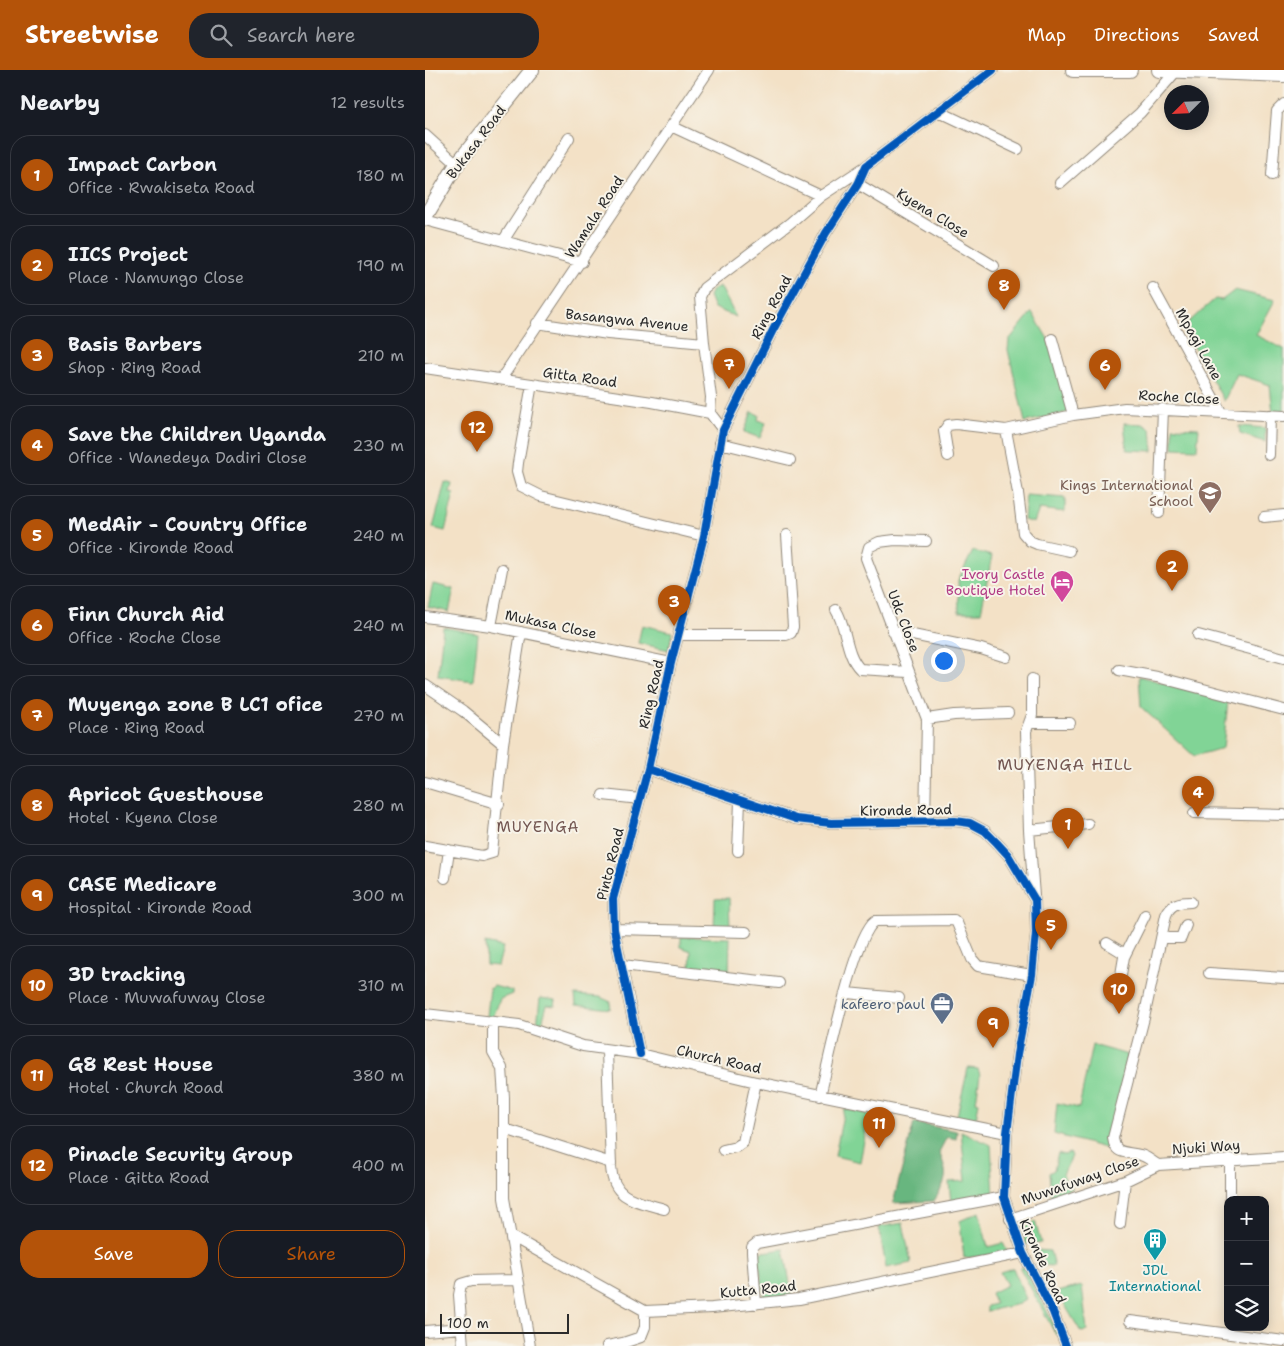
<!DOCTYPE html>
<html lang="en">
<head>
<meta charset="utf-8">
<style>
	:root { --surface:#171b24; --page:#20242c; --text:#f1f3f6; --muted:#9ea1a6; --line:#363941; --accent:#b45309 }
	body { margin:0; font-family:"Shantell Sans",sans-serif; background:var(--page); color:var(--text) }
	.controls { position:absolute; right:15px; bottom:15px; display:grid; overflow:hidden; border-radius:10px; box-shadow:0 2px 12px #0003 }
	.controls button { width:45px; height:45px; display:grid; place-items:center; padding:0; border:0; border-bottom:1px solid var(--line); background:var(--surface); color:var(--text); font:25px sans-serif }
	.compass { position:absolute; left:739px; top:15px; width:45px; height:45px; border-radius:50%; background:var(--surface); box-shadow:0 2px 12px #0003; rotate:246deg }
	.scale { position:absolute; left:15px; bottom:12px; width:129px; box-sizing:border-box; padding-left:5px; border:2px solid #2b2b2b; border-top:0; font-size:14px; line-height:18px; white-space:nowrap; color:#2b2b2b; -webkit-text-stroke:4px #f7f3e8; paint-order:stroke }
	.you { position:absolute; left:518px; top:590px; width:18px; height:18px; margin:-12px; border:4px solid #fff; border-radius:50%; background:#1a73e8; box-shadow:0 0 0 8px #1a73e833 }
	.badge { display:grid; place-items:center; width:32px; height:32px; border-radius:50%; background:var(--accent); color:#fff; font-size:16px; font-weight:700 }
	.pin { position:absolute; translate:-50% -41px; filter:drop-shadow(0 1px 2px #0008) }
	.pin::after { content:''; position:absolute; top:26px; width:18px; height:15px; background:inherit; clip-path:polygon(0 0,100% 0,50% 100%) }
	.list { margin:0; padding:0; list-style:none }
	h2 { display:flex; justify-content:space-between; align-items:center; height:65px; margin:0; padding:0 20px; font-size:21px }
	h2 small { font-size:16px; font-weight:400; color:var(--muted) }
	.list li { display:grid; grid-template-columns:32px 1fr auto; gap:15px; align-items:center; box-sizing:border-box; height:80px; margin:0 10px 10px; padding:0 10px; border:1px solid var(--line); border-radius:20px }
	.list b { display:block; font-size:19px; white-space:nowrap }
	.list p { margin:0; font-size:16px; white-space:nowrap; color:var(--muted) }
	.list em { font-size:16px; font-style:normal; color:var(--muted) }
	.actions { display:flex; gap:10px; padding:15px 20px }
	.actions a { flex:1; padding:11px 0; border:1px solid var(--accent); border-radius:20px; text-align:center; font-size:18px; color:var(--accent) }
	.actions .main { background:var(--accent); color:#fff }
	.icon { flex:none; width:28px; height:28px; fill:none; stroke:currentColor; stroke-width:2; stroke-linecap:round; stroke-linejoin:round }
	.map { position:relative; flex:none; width:859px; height:1276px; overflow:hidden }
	header { display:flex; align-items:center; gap:30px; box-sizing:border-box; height:70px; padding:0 25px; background:var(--accent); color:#fff }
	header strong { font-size:24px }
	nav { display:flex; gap:28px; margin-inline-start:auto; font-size:18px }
	.search { width:350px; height:45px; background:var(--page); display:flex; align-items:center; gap:12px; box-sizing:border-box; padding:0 18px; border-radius:20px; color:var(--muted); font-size:19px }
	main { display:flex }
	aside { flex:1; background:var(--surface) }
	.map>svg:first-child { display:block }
</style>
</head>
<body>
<header>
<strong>Streetwise</strong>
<div class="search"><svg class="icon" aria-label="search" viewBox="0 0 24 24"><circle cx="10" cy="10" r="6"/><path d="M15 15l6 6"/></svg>Search here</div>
<nav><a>Map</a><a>Directions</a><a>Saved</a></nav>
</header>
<main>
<aside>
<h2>Nearby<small>12 results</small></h2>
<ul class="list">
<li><span class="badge">1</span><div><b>Impact Carbon</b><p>Office · Rwakiseta Road</p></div><em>180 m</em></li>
<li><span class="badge">2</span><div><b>IICS Project</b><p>Place · Namungo Close</p></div><em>190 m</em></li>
<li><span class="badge">3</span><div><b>Basis Barbers</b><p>Shop · Ring Road</p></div><em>210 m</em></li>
<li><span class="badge">4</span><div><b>Save the Children Uganda</b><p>Office · Wanedeya Dadiri Close</p></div><em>230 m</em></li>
<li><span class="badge">5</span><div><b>MedAir - Country Office</b><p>Office · Kironde Road</p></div><em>240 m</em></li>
<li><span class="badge">6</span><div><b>Finn Church Aid</b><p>Office · Roche Close</p></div><em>240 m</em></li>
<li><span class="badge">7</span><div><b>Muyenga zone B LC1 ofice</b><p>Place · Ring Road</p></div><em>270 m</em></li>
<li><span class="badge">8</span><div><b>Apricot Guesthouse</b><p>Hotel · Kyena Close</p></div><em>280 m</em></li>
<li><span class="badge">9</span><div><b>CASE Medicare</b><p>Hospital · Kironde Road</p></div><em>300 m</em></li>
<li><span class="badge">10</span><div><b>3D tracking</b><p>Place · Muwafuway Close</p></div><em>310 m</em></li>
<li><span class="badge">11</span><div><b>G8 Rest House</b><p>Hotel · Church Road</p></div><em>380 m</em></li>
<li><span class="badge">12</span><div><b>Pinacle Security Group</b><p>Place · Gitta Road</p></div><em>400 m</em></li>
</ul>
<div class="actions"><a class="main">Save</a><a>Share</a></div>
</aside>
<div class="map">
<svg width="859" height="1276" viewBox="0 0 859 1276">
	<rect width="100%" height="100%" fill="#f7f3e8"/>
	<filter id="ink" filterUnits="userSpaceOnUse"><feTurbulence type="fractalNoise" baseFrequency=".02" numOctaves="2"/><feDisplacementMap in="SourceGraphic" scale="10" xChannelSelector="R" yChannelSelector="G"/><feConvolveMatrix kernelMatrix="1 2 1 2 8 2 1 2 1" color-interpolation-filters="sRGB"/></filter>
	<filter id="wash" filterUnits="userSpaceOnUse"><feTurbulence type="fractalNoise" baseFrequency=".0096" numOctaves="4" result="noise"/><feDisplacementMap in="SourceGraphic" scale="20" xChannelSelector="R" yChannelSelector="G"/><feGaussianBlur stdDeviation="1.12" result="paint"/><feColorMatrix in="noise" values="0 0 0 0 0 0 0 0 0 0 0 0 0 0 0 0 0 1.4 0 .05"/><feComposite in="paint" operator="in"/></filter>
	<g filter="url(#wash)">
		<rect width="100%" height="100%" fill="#f3e1c6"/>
		<path fill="#81d496" stroke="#568060" d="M295,216L309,243L311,247L289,238L284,226L287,220Z
			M810,220L850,230L831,265L859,279V343H848L845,315L812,304L799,331L758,257L790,229L797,230Z
			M607,242L623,269L644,342L600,352L583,280L584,270Z
			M327,342L334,345L333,350L341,353L335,368L319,362Z
			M699,353L718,354L726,359L728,381L702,380Z
			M814,356L840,358V372L815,364Z
			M748,357L774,358L772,379L748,378Z
			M20,412L27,414L25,423L29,424L20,461L8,458Z
			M601,425L640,428V442L614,439L609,453L599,450Z
			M548,481L567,486L556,542H534L533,510Z
			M8,514L29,519L24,542L3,537Z
			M217,555L247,562L244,580L213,573Z
			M18,557L53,564L48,611L13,606Z
			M714,606L803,631L798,678L769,686L716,637Z
			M304,828L305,859H289L290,829Z
			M256,867L305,868L304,904L265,899L266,881L256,877Z
			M60,873L78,877L73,896L61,895Z
			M69,916L87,921V924L75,929L68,948L62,946L65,918Z
			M150,925L175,927L186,932L185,939L151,935Z
			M115,928L131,930L130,936L122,935L116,957L112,956Z
			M667,975L703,985L683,1079L629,1064L632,1033L654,1038Z
			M543,998L553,999L555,1005L551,1032L554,1033L550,1053L531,1050Z
			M419,1039L444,1044L435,1092L410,1086Z
			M536,1061L566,1075L569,1126L526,1133L524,1112L541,1111Z
			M633,1083L639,1085L645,1083L647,1086L638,1104L641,1112L648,1118L626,1126L624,1103L629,1100Z
			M554,1142L563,1177L578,1173L583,1183L539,1188L535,1151Z
			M610,1151L616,1173L600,1174L599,1159Z
			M478,1153L486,1193L461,1198L454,1157Z
			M359,1179L367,1225L340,1230L332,1183Z
			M611,1180L625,1181L629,1196L612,1195Z
			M599,1197L634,1264L631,1265L595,1198Z
			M588,1198L601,1229L594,1234L562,1241V1236L570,1234L566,1223L582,1215L575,1202Z
			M657,1216L662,1261L656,1262L632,1222Z"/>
		<path fill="#68b67f" stroke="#4a7055" d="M489,1053L532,1061L531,1069L522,1067L514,1082C524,1105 522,1110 509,1131L468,1133Z"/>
	</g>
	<g filter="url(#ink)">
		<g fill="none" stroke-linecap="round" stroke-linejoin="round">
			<g stroke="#8f8678" stroke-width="12">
				<path id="street" d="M513,41L593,79
					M246,56L396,126
					M0,65L32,94
					M847,105L852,41L859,34
					M635,113L715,43L752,0
					M433,114L569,196
					M0,150L157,192
					M78,171L144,68
					M728,218L796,342
					M112,253L183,264L279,273L286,327L285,343
					M627,269L648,345
					M279,273L275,227L279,218L365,153L396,126L440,97
					M0,298L227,332L285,343L298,360
					M76,309L284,0
					M107,314L93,393L92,402L96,416L116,426L279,466
					M581,360L593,423L598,463L605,471L612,474L644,481
					M295,373L365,390
					M844,385L845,345
					M523,386L519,361L523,355L531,354L581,360L648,345L700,338L859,346
					M734,443L738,339
					M839,447L859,445
					M411,540C422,557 420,584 435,599L483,602
					M0,547L66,556L246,593
					M66,556L77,499
					M468,561L556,579L581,587
					M254,565H361L366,563L368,557L362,465
					M773,565L859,588
					M694,600L732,607L859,640
					M607,609V645L601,661L604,760L609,826
					M0,615L38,641L78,674
					M502,649L529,645L583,643
					M604,653H645
					M223,699L371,749L406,753L530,751L545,753L560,761L572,773L583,785L610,830L611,863L607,905L592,984L582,1063L579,1127L598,1183L628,1242L641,1276
					M0,712L74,734
					M178,725L215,729
					M769,743L859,745
					M500,752L502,649L441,488L444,477L454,472L470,470L501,471
					M604,760L663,754
					M0,776L57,786L67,783L78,674L96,562
					M313,781L315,731
					M20,808L24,780
					M766,832C755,832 746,833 741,845L719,948L688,1068C690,1086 702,1081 715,1085C722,1086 727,1092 733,1095L859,1087
					M189,859L321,862
					M736,868H756L761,855
					M682,873L700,884
					M197,895L354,913
					M784,903L859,908
					M693,922L699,887L720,845
					M422,923L474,928
					M0,944L94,955L158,976L215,984L331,1012L582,1063
					M68,952V982L77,998L79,1028V1128L105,1276
					M182,981L186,1097C188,1130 212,1131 239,1139
					M215,984L189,859L188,829L223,699L246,593L279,466L298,360L348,260L401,163L433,114L441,96L568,0
					M395,1026C403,995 429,865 450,851L529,850L532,853L547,889L553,896L607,905
					M80,1059L186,1093
					M298,1080L311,1077L318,1072L331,1012
					M805,1089V1130
					M585,1149L700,1111L733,1095
					M695,1154L700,1111
					M86,1166L220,1241L287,1238L374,1229L598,1183
					M331,1234L327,1182V1177L332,1173L579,1127
					M705,1251L859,1271
					M0,1261L37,1258
					M38,1276L34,1225L36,1214L46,1211L93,1210
					M182,1276L198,1273L216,1267L220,1257V1241"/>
			</g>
			<g stroke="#8f8678" stroke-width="16">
				<path id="secondary" d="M648,0H705
					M734,0L859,5
					M0,147L32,94L107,0"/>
			</g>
			<use href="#street" stroke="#fff" stroke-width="10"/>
			<use href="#secondary" stroke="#fff" stroke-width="14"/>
			<g stroke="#f7f3e8" stroke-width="11">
				<path id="cycleway" d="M223,699L371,749L406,753L530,751L545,753L560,761L572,773L583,785L610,830L611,863L607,905L592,984L582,1063L579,1127L598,1183L628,1242L641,1276
					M215,984L189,859L188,829L223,699L246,593L279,466L298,360L348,260L401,163L433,114L441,96L568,0"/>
			</g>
			<use href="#cycleway" stroke="#0057b8" stroke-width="8"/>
		</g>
	</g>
	<defs>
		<g id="school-pin" transform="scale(1.25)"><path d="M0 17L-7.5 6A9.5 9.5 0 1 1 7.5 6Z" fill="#8d6e63" stroke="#f7f3e8"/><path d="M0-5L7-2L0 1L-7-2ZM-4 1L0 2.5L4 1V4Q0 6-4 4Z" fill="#fff"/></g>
		<g id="hotel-pin" transform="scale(1.25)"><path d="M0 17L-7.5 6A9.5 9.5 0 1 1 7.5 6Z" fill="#d1479c" stroke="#f7f3e8"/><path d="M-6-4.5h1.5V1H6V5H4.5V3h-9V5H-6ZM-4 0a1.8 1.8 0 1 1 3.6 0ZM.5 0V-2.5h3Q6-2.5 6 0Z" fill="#fff"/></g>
		<g id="office-pin" transform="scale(1.25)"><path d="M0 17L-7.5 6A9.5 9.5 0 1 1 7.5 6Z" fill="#5c6f8a" stroke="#f7f3e8"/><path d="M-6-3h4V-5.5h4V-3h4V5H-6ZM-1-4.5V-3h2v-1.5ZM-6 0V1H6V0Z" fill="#fff"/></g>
		<g id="building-pin" transform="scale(1.25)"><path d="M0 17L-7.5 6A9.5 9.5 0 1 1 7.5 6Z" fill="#0f9aa8" stroke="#f7f3e8"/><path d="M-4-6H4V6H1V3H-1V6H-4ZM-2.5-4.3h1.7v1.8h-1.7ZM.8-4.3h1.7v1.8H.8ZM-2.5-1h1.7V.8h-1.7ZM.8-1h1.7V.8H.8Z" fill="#fff"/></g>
	</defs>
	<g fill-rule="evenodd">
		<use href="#school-pin" x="785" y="423"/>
		<use href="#hotel-pin" x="637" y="512"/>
		<use href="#office-pin" x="517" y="934"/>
		<use href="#building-pin" x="730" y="1170"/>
	</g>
	<g text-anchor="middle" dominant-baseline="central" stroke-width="4" stroke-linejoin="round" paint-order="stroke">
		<g font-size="14" fill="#2b2b2b" stroke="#f7f3e8">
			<text transform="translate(51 72) rotate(-53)">Bukasa Road</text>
			<text transform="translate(508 143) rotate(31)">Kyena Close</text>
			<text transform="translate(169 147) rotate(-57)">Wamala Road</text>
			<text transform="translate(346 237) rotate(-62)">Ring Road</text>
			<text transform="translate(202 250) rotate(6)">Basangwa Avenue</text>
			<text transform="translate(774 274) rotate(61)">Mpagi Lane</text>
			<text transform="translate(155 307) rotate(8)">Gitta Road</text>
			<text transform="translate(754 327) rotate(3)">Roche Close</text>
			<text transform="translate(479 551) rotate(69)">Udc Close</text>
			<text transform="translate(126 554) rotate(12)">Mukasa Close</text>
			<text transform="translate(226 624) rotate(-77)">Ring Road</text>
			<text transform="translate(481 740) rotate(-1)">Kironde Road</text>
			<text transform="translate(185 794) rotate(-76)">Pinto Road</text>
			<text transform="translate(294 989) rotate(13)">Church Road</text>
			<text transform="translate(781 1077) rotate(-4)">Njuki Way</text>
			<text transform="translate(655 1110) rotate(-19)">Muwafuway Close</text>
			<text transform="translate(618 1191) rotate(65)">Kironde Road</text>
			<text transform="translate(333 1219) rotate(-6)">Kutta Road</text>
		</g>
		<g font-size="14" fill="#785e54" stroke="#f7f3e8" text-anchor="end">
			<text x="768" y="415">Kings International<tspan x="768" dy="16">School</tspan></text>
		</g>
		<g font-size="14" fill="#b23c85" stroke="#f7f3e8" text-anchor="end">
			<text x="620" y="504">Ivory Castle<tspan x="620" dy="16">Boutique Hotel</tspan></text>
		</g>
		<g font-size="14" fill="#4e5e75" stroke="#f7f3e8" text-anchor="end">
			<text x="500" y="934">kafeero paul</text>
		</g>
		<g font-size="14" fill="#0d838f" stroke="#f7f3e8">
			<text x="730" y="1200">JDL<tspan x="730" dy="16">International</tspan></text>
		</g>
		<g font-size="15" letter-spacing="1" fill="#735651" stroke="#f7f3e8">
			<text x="113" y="757">MUYENGA</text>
		</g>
		<g font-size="16" letter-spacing="1" fill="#735651" stroke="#f7f3e8">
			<text x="640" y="694">MUYENGA HILL</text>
		</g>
	</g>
</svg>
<div class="controls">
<button>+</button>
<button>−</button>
<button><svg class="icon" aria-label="layers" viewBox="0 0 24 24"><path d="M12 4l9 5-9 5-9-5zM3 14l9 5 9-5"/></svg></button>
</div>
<svg class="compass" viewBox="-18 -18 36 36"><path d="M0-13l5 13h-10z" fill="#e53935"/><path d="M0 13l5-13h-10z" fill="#9ea1a6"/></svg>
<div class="scale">100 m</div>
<div class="you"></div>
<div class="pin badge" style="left:643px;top:779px">1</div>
<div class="pin badge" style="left:747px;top:521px">2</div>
<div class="pin badge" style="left:249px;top:556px">3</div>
<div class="pin badge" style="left:773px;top:747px">4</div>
<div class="pin badge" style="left:626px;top:880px">5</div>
<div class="pin badge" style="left:680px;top:320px">6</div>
<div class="pin badge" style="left:304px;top:319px">7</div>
<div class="pin badge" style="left:579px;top:240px">8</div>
<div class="pin badge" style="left:568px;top:978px">9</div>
<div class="pin badge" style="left:694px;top:944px">10</div>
<div class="pin badge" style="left:454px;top:1078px">11</div>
<div class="pin badge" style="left:52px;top:382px">12</div>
</div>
</main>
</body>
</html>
